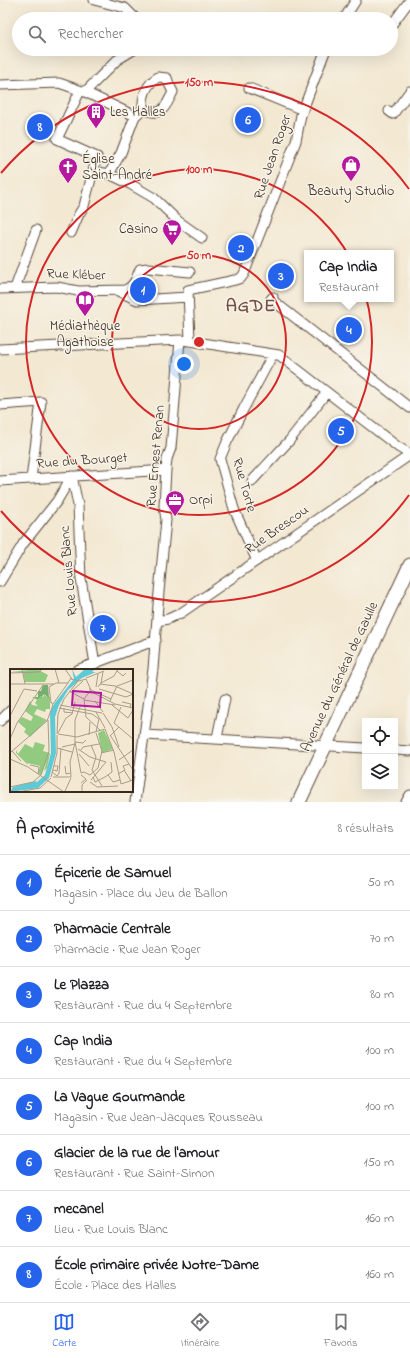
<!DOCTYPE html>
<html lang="fr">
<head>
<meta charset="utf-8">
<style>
	:root { --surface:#fff; --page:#f6f6f6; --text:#202124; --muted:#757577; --line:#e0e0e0; --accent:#2563eb }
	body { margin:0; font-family:"Indie Flower",sans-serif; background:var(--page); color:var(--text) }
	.controls { position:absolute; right:12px; bottom:12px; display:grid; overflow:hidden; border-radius:0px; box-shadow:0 4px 16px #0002 }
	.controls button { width:36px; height:36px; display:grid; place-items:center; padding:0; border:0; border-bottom:1px solid var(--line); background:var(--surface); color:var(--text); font:20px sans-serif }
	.you { position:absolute; left:184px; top:364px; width:14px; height:14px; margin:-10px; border:3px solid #fff; border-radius:50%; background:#1a73e8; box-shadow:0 0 0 6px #1a73e833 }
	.badge { display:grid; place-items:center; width:26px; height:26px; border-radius:50%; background:var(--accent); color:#fff; font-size:13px; font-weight:700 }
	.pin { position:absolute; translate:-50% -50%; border:2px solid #fff; box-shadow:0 1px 4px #0006 }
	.popup { position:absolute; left:304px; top:250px; width:90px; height:52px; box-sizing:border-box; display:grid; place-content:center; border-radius:0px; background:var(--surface); filter:drop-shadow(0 1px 3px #0005); font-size:13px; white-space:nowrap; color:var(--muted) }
	.popup b { font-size:15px; color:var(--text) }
	.popup::after { content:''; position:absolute; left:50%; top:100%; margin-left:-8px; border:8px solid transparent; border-top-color:var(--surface) }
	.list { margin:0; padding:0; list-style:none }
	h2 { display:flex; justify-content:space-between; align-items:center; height:52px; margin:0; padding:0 16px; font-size:17px }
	h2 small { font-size:13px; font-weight:400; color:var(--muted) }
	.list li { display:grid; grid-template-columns:26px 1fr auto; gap:12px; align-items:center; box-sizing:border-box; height:56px; padding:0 16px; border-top:1px solid var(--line) }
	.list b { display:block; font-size:15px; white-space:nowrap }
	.list p { margin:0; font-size:13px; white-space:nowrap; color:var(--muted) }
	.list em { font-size:13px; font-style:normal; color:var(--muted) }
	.icon { flex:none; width:22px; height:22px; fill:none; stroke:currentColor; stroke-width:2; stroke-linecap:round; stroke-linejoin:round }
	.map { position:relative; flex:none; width:410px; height:802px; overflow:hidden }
	.search { position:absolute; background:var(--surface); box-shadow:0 4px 16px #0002; left:12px; right:12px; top:12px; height:44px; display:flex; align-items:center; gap:10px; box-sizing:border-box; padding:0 14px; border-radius:22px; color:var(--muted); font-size:15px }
	.sheet { height:500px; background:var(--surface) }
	nav { display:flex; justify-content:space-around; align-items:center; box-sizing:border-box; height:56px; border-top:1px solid var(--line); background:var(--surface); font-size:11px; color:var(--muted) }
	nav a { display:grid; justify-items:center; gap:2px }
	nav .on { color:var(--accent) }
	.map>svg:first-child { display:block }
</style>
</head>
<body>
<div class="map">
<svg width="410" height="802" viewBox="0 0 410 802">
	<rect width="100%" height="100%" fill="#f7f3e8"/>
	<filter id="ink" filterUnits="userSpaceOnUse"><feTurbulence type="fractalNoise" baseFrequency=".025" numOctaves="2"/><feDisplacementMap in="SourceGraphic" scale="8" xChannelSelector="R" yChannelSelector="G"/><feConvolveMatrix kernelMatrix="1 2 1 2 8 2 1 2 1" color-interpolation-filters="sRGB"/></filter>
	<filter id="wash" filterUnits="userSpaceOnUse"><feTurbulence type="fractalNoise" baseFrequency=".012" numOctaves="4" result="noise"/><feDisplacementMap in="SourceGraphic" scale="16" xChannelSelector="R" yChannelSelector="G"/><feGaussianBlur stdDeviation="0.9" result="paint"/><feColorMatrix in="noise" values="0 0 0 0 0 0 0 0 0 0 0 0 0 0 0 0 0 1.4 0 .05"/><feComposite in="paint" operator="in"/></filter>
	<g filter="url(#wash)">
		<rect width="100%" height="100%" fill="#f3e8d2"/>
	</g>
	<g filter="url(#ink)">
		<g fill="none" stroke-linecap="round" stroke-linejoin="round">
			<g stroke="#574639" stroke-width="11">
				<path id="street" d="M94,0L125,8L136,19
					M344,19L356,0
					M393,23L410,0
					M0,85L59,83L85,92L135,116L121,153L109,174L93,171L84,206L79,214L71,233
					M249,88L303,110
					M80,91L57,139L97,157L93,171
					M85,92L117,60L135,49
					M389,111L393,114L410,91
					M135,116L143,109C163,118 165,107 173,92L169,84L167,78L158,77C146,85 142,95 143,109
					M109,174L130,184L154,198L178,221L202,238
					M15,288L36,230
					M0,289L57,287L78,291L125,290C135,286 136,278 140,269L148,268L190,272
					M118,291L137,300L188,297
					M273,297L271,299L410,408
					M190,341L188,290L235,280L241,278L244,274L296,141L301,115L326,49
					M0,349L180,340L190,341L279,355L398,447L410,454
					M0,405L41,402L31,479
					M72,476L78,505L81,579L95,664
					M0,481L166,470
					M252,481L289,441L327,392
					M257,561L234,509L220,459L227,442L244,408L273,354
					M0,582L23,544L57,501L72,476
					M157,621L168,619L181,613L410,455
					M77,670L156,640
					M0,721L11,710
					M145,735L365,748
					M217,738L225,699
					M395,750L410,751
					M135,802L153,669L159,592L166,520L164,506L166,470L167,459L171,448L180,340
					M406,802L410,795"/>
			</g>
			<g stroke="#574639" stroke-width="15">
				<path id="secondary" d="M299,802L410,565"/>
			</g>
			<use href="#street" stroke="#fff" stroke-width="9"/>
			<use href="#secondary" stroke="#fff" stroke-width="13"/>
		</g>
	</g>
	<g fill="none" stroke="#d62828" stroke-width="2">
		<circle cx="199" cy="342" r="87"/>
		<circle cx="199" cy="342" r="173"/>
		<path d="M409 495A260 260 0 0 1 1 511M1 173A260 260 0 0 1 409 189"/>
	</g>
	<defs>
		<g id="building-pin" transform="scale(1)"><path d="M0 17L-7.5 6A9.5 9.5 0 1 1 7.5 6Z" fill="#b5179e" stroke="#f7f3e8"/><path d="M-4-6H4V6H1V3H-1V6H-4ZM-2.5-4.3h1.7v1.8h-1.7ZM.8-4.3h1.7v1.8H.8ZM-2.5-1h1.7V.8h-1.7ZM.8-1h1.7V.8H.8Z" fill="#fff"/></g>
		<g id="shop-pin" transform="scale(1)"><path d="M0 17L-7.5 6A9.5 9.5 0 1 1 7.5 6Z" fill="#b5179e" stroke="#f7f3e8"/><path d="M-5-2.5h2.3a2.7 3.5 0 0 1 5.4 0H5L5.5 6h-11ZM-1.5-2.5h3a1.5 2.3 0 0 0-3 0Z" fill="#fff"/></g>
		<g id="church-pin" transform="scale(1)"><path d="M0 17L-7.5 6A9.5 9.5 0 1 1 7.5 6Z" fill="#b5179e" stroke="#f7f3e8"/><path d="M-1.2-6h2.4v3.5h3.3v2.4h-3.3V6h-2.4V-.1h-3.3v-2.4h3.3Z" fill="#fff"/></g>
		<g id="supermarket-pin" transform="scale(1)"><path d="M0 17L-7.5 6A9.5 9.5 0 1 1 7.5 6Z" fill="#b5179e" stroke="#f7f3e8"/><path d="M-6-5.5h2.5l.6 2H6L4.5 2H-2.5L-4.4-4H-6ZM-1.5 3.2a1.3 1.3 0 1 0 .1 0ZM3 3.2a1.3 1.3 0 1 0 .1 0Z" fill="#fff"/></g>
		<g id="library-pin" transform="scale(1)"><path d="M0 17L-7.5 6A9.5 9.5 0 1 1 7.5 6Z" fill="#b5179e" stroke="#f7f3e8"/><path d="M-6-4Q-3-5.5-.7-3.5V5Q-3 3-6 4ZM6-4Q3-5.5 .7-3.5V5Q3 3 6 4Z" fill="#fff"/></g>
		<g id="office-pin" transform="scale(1)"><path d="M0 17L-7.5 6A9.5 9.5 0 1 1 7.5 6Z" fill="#b5179e" stroke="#f7f3e8"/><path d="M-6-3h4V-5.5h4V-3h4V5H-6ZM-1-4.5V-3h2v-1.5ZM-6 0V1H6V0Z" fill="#fff"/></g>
	</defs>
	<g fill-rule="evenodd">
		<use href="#building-pin" x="96" y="112"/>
		<use href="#shop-pin" x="351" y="165"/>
		<use href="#church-pin" x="68" y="167"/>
		<use href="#supermarket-pin" x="172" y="229"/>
		<use href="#library-pin" x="85" y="300"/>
		<use href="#office-pin" x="175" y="500"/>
	</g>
	<g text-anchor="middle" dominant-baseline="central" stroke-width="3" stroke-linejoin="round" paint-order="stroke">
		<g font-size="14" fill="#3b2a1e" stroke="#f7f3e8" text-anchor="start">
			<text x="110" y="112">Les Halles</text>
			<text x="82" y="159">Église<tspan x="82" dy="16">Saint-André</tspan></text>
			<text x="351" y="191" text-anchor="middle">Beauty Studio</text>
			<text x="158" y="229" text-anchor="end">Casino</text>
			<text x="85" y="326" text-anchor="middle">Médiathèque<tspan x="85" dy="16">Agathoise</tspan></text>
			<text x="189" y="500">Orpi</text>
		</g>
		<g font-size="14" fill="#3b2a1e" stroke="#f7f3e8">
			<text transform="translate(273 157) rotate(-71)">Rue Jean Roger</text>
			<text transform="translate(76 275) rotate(2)">Rue Kléber</text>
			<text transform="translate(156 456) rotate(-85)">Rue Ernest Renan</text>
			<text transform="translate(82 461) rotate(-4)">Rue du Bourget</text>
			<text transform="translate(244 485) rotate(74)">Rue Torte</text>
			<text transform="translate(277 530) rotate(-35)">Rue Brescou</text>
			<text transform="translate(69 571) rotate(-95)">Rue Louis Blanc</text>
			<text transform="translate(340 677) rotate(-65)">Avenue du Général de Gaulle</text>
		</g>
		<g font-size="18" font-weight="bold" letter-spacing="1" fill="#765046" stroke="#f7f3e8">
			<text x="251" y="307">AGDE</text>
		</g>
	</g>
	<g transform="translate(10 669)">
		<rect width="123" height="123" fill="#f3e8d2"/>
		<path d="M27,0L38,6L35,13H15L13,3H1ZM36,22L35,27L40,28V40H36L35,43L27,40L24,45L37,51L20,68L14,63L16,60L8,53L12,48L21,52L23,48L15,42L20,32L22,36L28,37L25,34L27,31L22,28H33ZM94,61L103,80L92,84L88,64ZM25,73L35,76L33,82L40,84L37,99L34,102L37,91L31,106L28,104L30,97L17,94L18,96L6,84V81L8,85L15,75L23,79Z" fill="#92cb7f"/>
		<path d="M33,16H38L39,29L34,25L30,30L31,27L28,30L23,28H28V22H31Z" fill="#75af6e"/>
		<path d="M62,0L66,8L75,0H85L82,3H86L72,9L58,21L49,36L45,48L46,84L39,109L28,119L0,123L3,118L27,112L26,114L35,106L41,84L40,44L44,35L64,10Z" fill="#5ecad7"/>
		<path fill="none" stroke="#a99c8a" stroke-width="1" d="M12,0L15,15M45,0L49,14M55,0L62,10M107,2L113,7L116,4M0,4L29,3L31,1M76,9L94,2M61,10L69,12L76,10M76,10L81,21M91,14L104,7L108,0M0,15H44M90,15L105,17L123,25M39,18L46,14H58L61,9M39,18L41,34M86,18L88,5M88,18L91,14L93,3M80,19V22L105,35L123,39M89,20L116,28L123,25M81,21L101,30M59,22L74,30M80,22L74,30L76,48L91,62M61,23L73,12M54,30L68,12M74,31L105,36M85,32L93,43M100,32L107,17L123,11M112,33L121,35L120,39M43,35L58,14M50,36L92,44M102,36L118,49L123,41M70,38L65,51V73L71,104M49,39L82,45L89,50M54,39V43L63,44M86,43L95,59M93,44L102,58L109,78M0,47L14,20L27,22M104,54L123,70M104,54L111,38M95,60L104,83L111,115M86,63L89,50M48,64L56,49L62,45L65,33M47,65L48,45L54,30M48,65L67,68L95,60M79,66L80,53M100,66L123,101M100,67L109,58M0,70L7,54L33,16M65,73L73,74L76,71M81,76L86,88L82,101L92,117M52,78L65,75M47,79L62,83M68,80L80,88L96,93M71,81L73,78L89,75M2,82L11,92M1,83L37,52L43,36L41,33M91,84L104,81M69,85L79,97M0,90L18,98L54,123M109,91L123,81M20,96L29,98L28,105M55,97L56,105L60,104M43,101L47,102L48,97H44M114,101L121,112M42,103L47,107L49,104L51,79M71,104L74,103L80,106L88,99L92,82L86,64M108,105L115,101L113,97L119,95M71,106L76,110L71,114M98,106L103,113L110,111M41,108L47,84V66M43,108H61M61,108L60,93L65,74M83,108L85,113L95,108L102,103L101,93M81,111L96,93M80,113L87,118L108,117M111,115L123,111M0,118L23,113L31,106L39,82L38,51M55,122L61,109M8,123L30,119L41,109M72,123V116L77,111"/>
		<path fill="#b5179e" fill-opacity="0.15" stroke="#b5179e" stroke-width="2" d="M63,22L91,24L90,38L62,36Z"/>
		<rect width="123" height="123" fill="none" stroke="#3b2a1e" stroke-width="2"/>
	</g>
	<circle cx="199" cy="342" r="6" fill="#d62828" stroke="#f7f3e8" stroke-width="2"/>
	<g font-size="12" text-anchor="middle" font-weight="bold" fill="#d62828" stroke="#f7f3e8" stroke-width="3" stroke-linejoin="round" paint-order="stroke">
		<text x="199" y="86">150 m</text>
		<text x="199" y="173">100 m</text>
		<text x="199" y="259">50 m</text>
	</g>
</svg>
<div class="controls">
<button><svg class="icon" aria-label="locate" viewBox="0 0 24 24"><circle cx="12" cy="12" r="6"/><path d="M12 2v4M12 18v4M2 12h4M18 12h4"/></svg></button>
<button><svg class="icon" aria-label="layers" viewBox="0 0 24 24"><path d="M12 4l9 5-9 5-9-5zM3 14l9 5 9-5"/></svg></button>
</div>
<div class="you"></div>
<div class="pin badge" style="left:143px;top:290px">1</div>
<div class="pin badge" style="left:241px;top:248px">2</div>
<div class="pin badge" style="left:281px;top:276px">3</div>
<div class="pin badge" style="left:349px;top:330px">4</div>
<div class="popup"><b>Cap India</b>Restaurant</div>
<div class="pin badge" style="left:341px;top:431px">5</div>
<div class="pin badge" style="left:248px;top:120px">6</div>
<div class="pin badge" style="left:103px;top:628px">7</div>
<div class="pin badge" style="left:40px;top:127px">8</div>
<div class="search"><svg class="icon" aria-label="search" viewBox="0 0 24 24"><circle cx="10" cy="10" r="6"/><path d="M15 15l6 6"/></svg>Rechercher</div>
</div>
<section class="sheet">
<h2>À proximité<small>8 résultats</small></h2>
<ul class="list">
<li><span class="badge">1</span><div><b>Épicerie de Samuel</b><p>Magasin · Place du Jeu de Ballon</p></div><em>50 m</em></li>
<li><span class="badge">2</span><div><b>Pharmacie Centrale</b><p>Pharmacie · Rue Jean Roger</p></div><em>70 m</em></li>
<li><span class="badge">3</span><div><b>Le Plazza</b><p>Restaurant · Rue du 4 Septembre</p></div><em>80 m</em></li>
<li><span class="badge">4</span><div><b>Cap India</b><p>Restaurant · Rue du 4 Septembre</p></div><em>100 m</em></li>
<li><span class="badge">5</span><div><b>La Vague Gourmande</b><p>Magasin · Rue Jean-Jacques Rousseau</p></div><em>100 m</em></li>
<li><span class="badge">6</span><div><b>Glacier de la rue de l'amour</b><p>Restaurant · Rue Saint-Simon</p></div><em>150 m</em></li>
<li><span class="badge">7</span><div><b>mecanel</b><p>Lieu · Rue Louis Blanc</p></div><em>160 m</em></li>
<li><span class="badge">8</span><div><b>École primaire privée Notre-Dame</b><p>École · Place des Halles</p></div><em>160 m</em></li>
</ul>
</section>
<nav>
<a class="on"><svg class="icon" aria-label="map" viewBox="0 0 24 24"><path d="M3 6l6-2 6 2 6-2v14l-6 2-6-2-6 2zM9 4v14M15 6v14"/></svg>Carte</a>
<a><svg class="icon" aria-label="directions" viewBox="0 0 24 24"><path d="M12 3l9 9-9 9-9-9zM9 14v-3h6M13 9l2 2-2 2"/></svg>Itinéraire</a>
<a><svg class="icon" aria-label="saved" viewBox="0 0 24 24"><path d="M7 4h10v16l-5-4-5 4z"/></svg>Favoris</a>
</nav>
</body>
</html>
